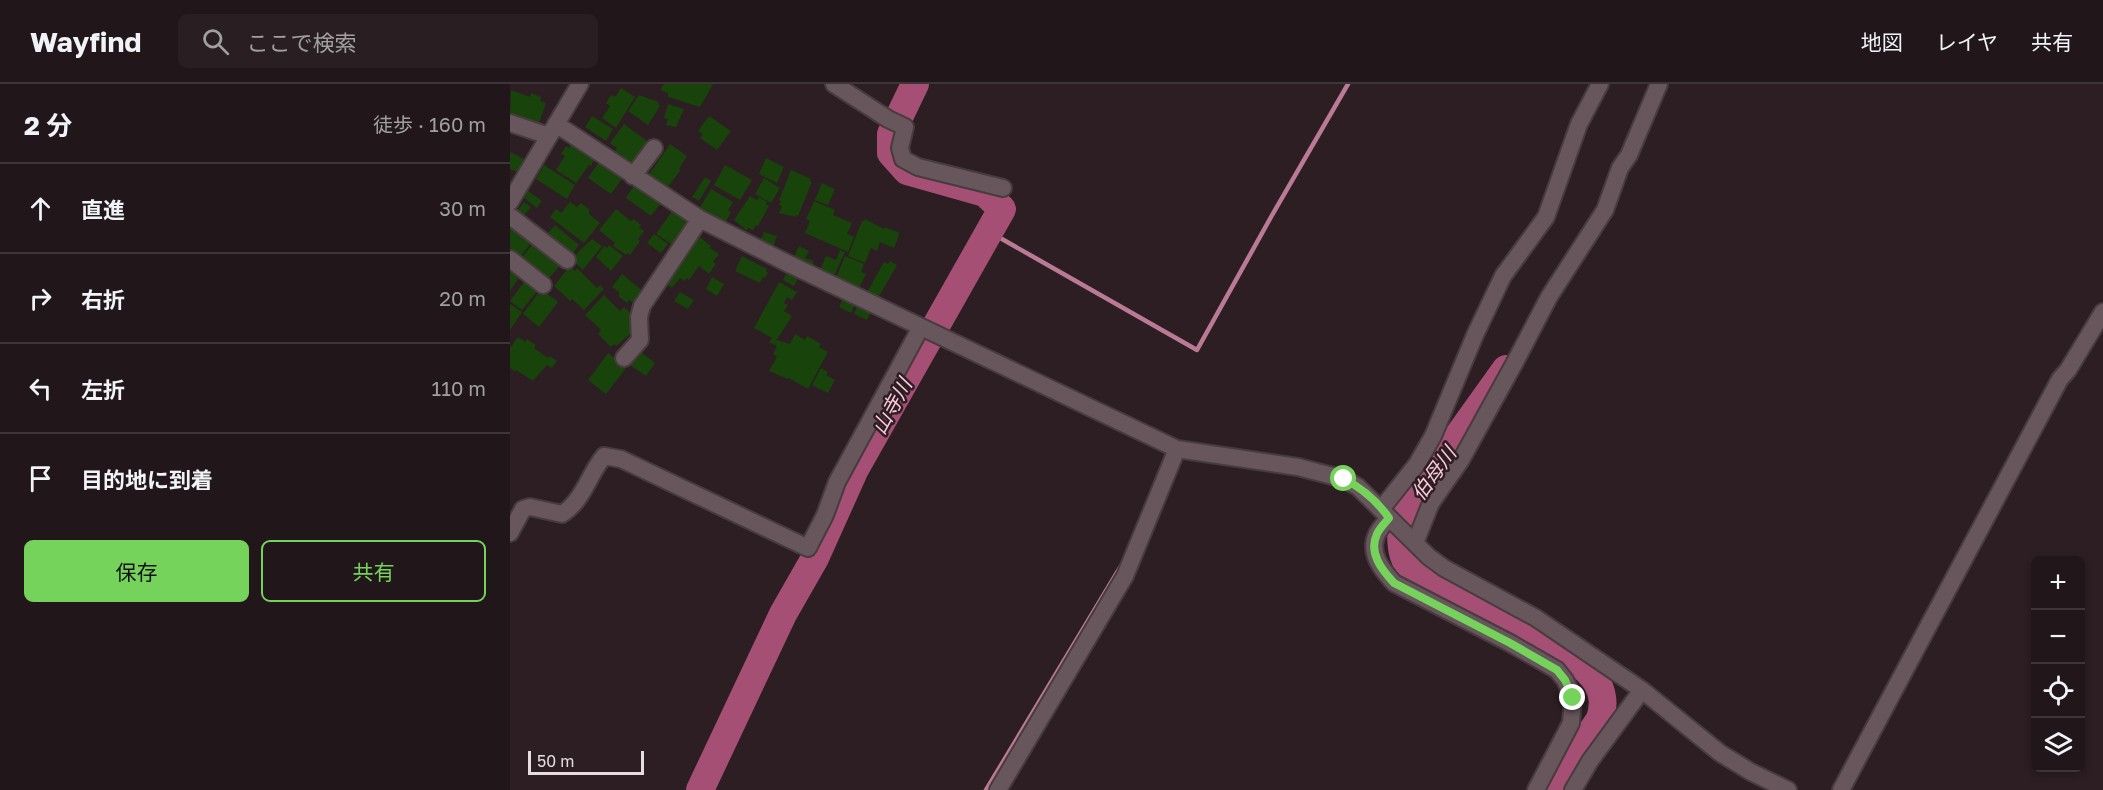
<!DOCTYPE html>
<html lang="ja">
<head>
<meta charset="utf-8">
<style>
	:root { --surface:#21161a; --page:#291f23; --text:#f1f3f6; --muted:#a29fa2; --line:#3e3539; --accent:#75d25b }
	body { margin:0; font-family:"Golos Text","Noto Sans JP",sans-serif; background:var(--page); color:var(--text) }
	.controls { position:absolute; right:18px; bottom:18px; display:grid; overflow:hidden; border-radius:9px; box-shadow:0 3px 9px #0003 }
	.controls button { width:54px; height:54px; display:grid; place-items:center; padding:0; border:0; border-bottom:2px solid var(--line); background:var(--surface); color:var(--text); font:30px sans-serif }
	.scale { position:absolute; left:18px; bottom:15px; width:116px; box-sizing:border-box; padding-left:6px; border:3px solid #e7dde0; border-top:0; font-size:16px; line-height:21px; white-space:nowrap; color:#e7dde0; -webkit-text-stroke:4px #2c1e23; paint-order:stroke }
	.stop { position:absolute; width:18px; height:18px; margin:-14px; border:4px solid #75d25b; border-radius:50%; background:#fff }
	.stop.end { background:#75d25b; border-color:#fff; box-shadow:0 2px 6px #0008 }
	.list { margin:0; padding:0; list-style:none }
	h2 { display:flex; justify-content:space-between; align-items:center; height:78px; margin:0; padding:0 24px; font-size:26px }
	h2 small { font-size:20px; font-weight:400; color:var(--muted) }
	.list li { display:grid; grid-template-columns:39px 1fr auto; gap:18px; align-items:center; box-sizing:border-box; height:90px; padding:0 24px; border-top:2px solid var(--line) }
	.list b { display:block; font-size:22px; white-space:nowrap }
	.list em { font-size:20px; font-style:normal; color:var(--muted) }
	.actions { display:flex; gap:12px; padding:18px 24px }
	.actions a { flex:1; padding:14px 0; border:2px solid var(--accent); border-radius:9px; text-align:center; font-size:21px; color:var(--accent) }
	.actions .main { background:var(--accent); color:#111 }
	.icon { flex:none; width:33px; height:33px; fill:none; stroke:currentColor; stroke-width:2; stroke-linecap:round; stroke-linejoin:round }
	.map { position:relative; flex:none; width:1593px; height:706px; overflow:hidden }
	header { display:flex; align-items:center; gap:36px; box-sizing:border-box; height:84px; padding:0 30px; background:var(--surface); border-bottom:2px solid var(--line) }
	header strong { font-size:28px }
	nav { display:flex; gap:33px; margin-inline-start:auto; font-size:21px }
	.search { width:420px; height:54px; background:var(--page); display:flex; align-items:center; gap:15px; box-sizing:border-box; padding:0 21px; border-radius:9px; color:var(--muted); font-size:22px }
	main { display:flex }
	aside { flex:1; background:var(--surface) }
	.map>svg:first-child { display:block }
</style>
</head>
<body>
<header>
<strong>Wayfind</strong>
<div class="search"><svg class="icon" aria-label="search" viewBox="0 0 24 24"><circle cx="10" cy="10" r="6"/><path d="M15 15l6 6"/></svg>ここで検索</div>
<nav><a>地図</a><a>レイヤ</a><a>共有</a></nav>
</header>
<main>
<aside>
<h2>2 分<small>徒歩 · 160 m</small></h2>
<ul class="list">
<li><svg class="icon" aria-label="ahead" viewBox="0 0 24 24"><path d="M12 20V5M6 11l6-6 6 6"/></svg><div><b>直進</b></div><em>30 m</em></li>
<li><svg class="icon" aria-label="right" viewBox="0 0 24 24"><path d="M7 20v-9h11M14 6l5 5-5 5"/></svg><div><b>右折</b></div><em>20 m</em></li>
<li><svg class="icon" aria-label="left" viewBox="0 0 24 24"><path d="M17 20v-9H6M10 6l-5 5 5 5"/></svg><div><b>左折</b></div><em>110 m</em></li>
<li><svg class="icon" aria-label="arrive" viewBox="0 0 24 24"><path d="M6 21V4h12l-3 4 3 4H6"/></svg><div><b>目的地に到着</b></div></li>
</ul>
<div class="actions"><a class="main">保存</a><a>共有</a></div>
</aside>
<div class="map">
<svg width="1593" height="706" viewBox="0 0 1593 706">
	<rect width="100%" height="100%" fill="#2c1e23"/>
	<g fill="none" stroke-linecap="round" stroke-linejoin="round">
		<path stroke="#ba7a94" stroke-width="4.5" d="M492,155L687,266L761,133L838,0
			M476,706L611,482"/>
		<path stroke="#a64f74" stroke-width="28" d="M996,285L893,429C891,443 889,462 895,475C907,495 933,502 953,511C984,526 1072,571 1087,599C1094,611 1094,622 1090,635L1043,706
			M190,706L273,530L305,474L345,385L492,125L475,109L397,87L381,69V50L405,0"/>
	</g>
	<path fill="#18430a" d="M154,0H203L190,23L158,13V9L150,6Z
		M111,4L125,13L106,44L92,34L100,22L96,19L101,11L105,13Z
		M1,6L20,13L21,9L31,13L30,17L36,19L28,42L0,29Z
		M129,11L149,18L148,20L150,22L138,41L118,27Z
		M158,20L174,25L166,43L156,41L158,35L154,34Z
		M82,32L103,45L96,57L75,43Z
		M199,32L221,47L207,66L190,54L193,50L188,47Z
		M114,40L141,60L123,84L104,68L107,64L100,59Z
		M63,58L84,72L82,75L84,76L81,82L79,81L66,99L46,86L55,72L51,70L56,62L59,64Z
		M160,60L177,72L169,85L171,86L156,105L138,92Z
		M0,68L16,76L8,88L0,85Z
		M256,74L274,83L267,99L249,90Z
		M91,75L114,92L101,110L78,94Z
		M34,81L65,101L57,115L26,95Z
		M215,81L242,96L230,116L204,101Z
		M281,86L301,95L300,97L302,98L288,132L286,131V133L269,129L272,122L269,121L271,117L269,116Z
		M195,93L201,97L189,117L182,113Z
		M254,94L270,104L261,119L245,110Z
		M312,99L325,105L318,121L305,116Z
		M125,100L151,119L141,132L116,114Z
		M201,105L223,118L218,127L221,128L216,137L213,136L210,141L188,127Z
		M18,107L32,117L27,124L14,114Z
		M240,112L247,116L249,113L257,118L256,120L259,122L248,142L246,141L243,146L238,144L236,146L224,136Z
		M304,117L325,126L323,131L342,139L337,150L344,153L338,168L295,149L300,137L296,135Z
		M14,118L21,123L13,133L6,128Z
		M60,118L67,123L71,119L80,126L78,129L90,139L74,159L40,133L46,125L51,129Z
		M106,125L121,137L124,135L131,141L129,143L134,147L128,155L130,157L120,171L118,169L116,171L103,162L105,159L89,146Z
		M162,127L182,141L166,163L146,150Z
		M355,135L374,145V143L388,148L389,151L384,164L370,158L367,167L361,164L355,179L338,172L352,137H354Z
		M45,141L69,161L60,173L37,154L40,151L38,149Z
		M0,142L21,159L8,176L0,170Z
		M254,148L267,152L263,163L250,158Z
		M144,150L158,160L151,169L137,159Z
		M187,151L201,162L200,164L209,170L203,178L206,180L199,190L189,182L179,196L177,194L175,197L170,194L162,204L152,196Z
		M82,155L92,162L73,186L61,175Z
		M25,157L52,179L37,197L9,177Z
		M99,161L113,172L101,187L86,173L94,162L97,164Z
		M289,162L299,167L295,174L304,177L301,184L283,175Z
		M330,166L335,168L323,194L309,188L316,172L326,176Z
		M232,172L257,185L256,187L258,189L255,194L253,193L250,199L225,187Z
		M335,172L354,180L351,188L356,190L349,204L326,194Z
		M380,177L387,181L367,216L356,210L374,178L378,180Z
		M60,182L65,187L67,184L87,204L90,201L94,205L74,226L62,215L60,217L44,202Z
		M2,186L10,192L0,207V189Z
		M278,186L289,192L284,202L273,196Z
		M112,190L134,208L124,219L119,216L117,219L108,212L110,209L102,203Z
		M202,193L214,200L207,212L196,205Z
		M17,194L28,206L12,226L0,217Z
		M269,198L287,208L282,216L277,213L274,219L278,221L274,227L282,232L264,260L267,256L280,260L285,250L295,256L297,252L311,260L309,263L318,268L298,305L279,294L278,295L259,287L267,273L263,270L267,262L259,258L262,254L244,244Z
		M31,205L48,218L29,243L13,230Z
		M170,208L184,216L178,225L164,217Z
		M94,211L110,227L114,223L123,231L119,236L124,240L125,246L106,262L104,260L101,263L88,250L91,246L75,231Z
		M334,212L346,218L341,229L329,223Z
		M0,220L12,228L0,246Z
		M348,220L362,226L357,236L344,230Z
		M8,253L15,258L17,255L26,261L24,264L38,274L40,272L47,277L42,284L37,281L23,297L6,286L5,287L0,284V264Z
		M127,265L145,279L136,292L117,279Z
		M98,269L117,283L96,310L78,296Z
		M311,284L318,288L316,291L325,296L318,309L302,301Z"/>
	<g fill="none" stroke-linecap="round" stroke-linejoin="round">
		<g stroke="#473b3f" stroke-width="20">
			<path id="minor" d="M324,0L378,35L395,43L390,64L393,75L408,83L493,104
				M0,39L39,52
				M46,40L190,135L279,180L667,365L788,383L834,395L848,403L919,473L934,484L1026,534L1132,606L1210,669L1241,688L1278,706
				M123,92L144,64
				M0,118L70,0
				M0,132L57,176
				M0,175L33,201
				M114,274L130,256L129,233L132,222L190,135
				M872,424L907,380L923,352L965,251L993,192L1036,133L1069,40L1090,0
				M879,434C875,439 869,445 867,450C858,469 872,486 884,499L1000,559L1047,586L1055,596L1063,614L1061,639L1026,706
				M0,449L13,425L20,423L52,430C73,417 79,390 94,372L111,375L298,464L315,431L327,398L411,243
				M905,459L921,419L951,376L1004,280L1039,213L1095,126L1110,84L1119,71L1149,0
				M488,706L615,492L667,365
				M1063,706L1080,677L1132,606
				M1331,706L1550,295L1558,286L1593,228"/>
		</g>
		<use href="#minor" stroke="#67565c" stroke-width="16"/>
	</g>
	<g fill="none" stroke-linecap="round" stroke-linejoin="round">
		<path stroke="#75d25b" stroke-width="8" d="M834,395C852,404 867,417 879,434C875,439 869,445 867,450C858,469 872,486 884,499L1000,559L1047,586L1055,596L1063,614"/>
	</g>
	<g text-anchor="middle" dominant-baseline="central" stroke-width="5" stroke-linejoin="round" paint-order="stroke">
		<g font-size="20" font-style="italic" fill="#fbc9db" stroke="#2c1e23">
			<text transform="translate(381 322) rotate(-61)">山寺川</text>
			<text transform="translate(923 389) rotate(-54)">伯母川</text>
		</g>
	</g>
</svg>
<div class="controls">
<button>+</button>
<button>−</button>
<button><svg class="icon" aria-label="locate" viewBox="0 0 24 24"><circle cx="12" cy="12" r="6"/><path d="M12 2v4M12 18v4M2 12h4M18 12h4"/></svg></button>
<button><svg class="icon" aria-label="layers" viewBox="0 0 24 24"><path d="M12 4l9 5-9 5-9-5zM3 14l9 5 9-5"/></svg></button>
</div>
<div class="scale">50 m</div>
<div class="stop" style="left:834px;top:395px"></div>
<div class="stop end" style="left:1063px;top:614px"></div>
</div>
</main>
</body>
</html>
